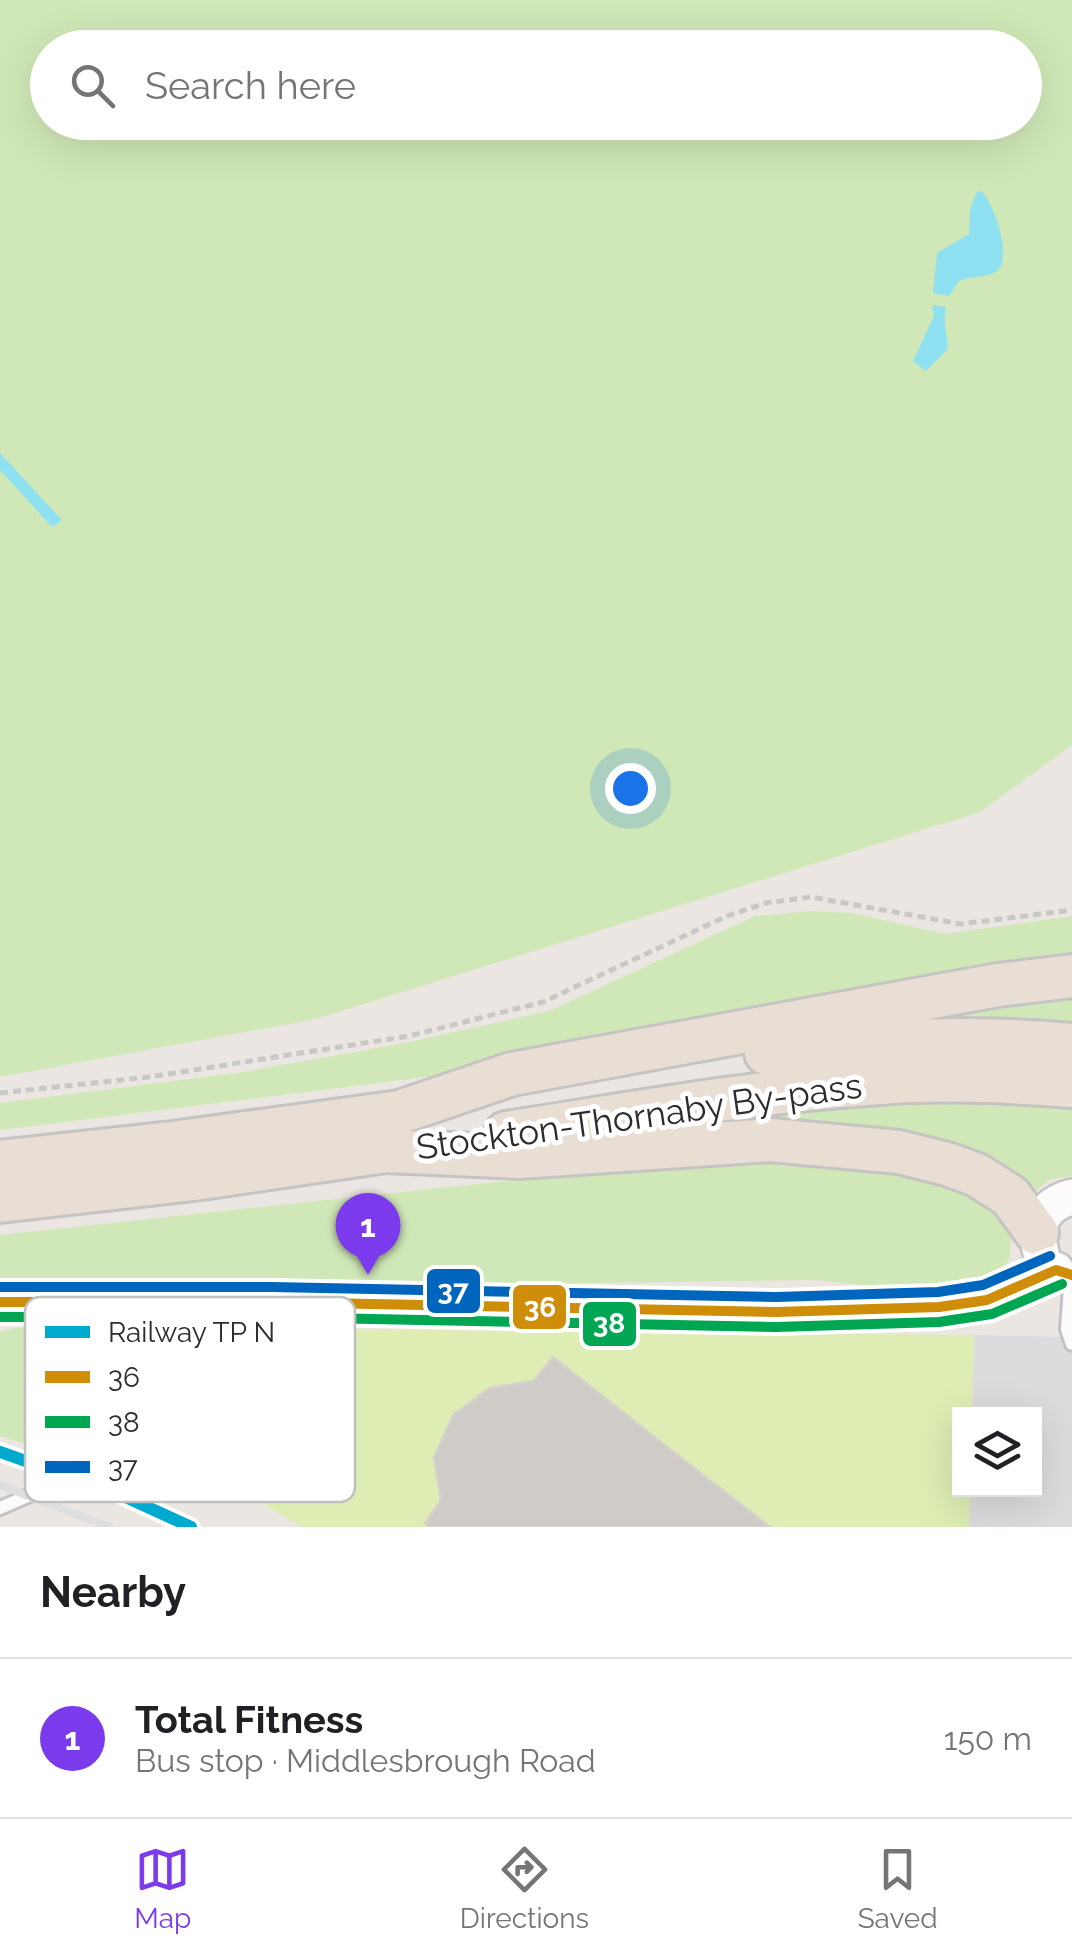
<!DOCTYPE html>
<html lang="en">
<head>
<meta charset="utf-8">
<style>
	:root { --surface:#fff; --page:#f2f2f2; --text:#202124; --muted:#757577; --line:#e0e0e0; --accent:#7c3aed }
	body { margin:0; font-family:Raleway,sans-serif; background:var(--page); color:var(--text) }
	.controls { position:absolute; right:30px; bottom:30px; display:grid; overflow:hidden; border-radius:0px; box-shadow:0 10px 40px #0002 }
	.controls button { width:90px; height:90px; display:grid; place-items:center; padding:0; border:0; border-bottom:2px solid var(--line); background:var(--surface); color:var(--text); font:50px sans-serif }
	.you { position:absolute; left:630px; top:788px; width:35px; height:35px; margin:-25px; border:8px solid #fff; border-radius:50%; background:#1a73e8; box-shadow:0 0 0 15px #1a73e833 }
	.badge { display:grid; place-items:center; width:65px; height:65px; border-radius:50%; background:var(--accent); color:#fff; font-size:32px; font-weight:700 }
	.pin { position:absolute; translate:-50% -82px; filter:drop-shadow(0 2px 5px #0008) }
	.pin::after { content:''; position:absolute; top:52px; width:35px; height:30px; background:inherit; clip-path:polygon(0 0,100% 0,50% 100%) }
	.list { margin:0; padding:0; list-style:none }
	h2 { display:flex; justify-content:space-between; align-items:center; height:130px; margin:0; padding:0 40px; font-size:42px }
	h2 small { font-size:32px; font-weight:400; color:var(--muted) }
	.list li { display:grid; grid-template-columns:65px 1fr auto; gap:30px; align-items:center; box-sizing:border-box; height:160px; padding:0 40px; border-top:2px solid var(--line) }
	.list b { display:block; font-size:38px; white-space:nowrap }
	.list p { margin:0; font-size:32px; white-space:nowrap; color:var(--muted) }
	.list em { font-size:32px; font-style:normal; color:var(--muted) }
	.icon { flex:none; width:55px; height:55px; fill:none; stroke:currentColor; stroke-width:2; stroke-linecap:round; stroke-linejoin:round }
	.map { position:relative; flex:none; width:1072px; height:1527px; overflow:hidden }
	.search { position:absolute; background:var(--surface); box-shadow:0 10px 40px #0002; left:30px; right:30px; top:30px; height:110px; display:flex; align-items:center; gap:25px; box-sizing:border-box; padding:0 35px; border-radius:55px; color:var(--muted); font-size:38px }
	.sheet { height:290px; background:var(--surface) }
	nav { display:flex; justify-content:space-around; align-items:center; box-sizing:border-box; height:140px; border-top:2px solid var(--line); background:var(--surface); font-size:28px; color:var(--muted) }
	nav a { display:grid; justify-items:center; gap:5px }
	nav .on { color:var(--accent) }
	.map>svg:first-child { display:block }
</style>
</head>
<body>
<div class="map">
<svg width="1072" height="1527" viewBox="0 0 1072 1527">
	<rect width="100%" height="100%" fill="#ebe6e1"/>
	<path fill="#dddbdd" d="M974,1335L1072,1337V1527H969L970,1490H1034V1414H972Z"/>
	<path fill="#d0e8b7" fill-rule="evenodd" d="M0,0H1072V745L980,812L316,1019L0,1077ZM48,48H1024V122H48Z
		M811,911L852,913L945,934L1072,916V968L466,1072L0,1130V1103L237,1073L405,1043L549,1011L755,916Z
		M1072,995V1031L888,1020Z
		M880,1098L1072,1100V1176L1049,1180L1029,1196L694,1131L695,1120Z
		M682,1162L850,1164L973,1193L988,1199L1011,1232L1010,1258L997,1276L973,1287L888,1288L816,1280L438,1285L0,1281V1235Z
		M208,1327L229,1330L246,1352L237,1378L66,1456L0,1436V1332L15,1328Z"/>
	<path fill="#ddedb4" d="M320,1329L974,1335L972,1414H960V1490H970L969,1527H302L236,1488Z"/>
	<path fill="#8fe1f2" d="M981,191C994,202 1013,258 997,271C988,278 970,276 959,281L949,296L933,293L937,253L969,234L970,210L976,193Z
		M932,305L946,307C943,322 947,333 948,349L926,371L913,361L934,316Z
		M0,453L62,520L52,527L0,470Z"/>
	<path fill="#cfccc8" stroke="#d5d1cd" stroke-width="2.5" d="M553,1357L676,1454L770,1527H429L425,1523L441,1500L434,1458L453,1415L490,1388L534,1381Z"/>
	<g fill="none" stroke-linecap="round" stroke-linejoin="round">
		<g stroke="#c4c2c3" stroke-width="18">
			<path id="service" d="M1071,1275L1067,1329L1072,1344
				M0,1508L140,1447L240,1413L271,1355L272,1306"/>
		</g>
		<g stroke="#c4c2c3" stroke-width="40">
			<path id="secondary" d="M1041,1252C1032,1225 1045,1204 1072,1197
				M0,1302H272L776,1312L939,1307L987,1300L1056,1270"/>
		</g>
		<g stroke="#c6c4c2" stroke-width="48">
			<path id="trunk" d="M766,1053C865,1040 972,1036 1072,1045
				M506,1133C630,1114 754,1091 880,1083C944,1078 1008,1081 1072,1086
				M0,1162L172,1143L400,1112L512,1074L998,985L1072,976
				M0,1201L194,1179L386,1151L519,1157L771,1140L899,1152L947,1164L977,1175L1010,1196L1037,1233"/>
		</g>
		<path stroke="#c8c8c7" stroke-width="5" stroke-dasharray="8 5" stroke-linecap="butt" d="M0,1093L149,1077L409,1036L543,1002L727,916L766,903L811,897L961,924L1072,910"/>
		<use href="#service" stroke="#fcfbfa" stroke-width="12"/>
		<use href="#secondary" stroke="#fcfbfa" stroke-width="35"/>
		<use href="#trunk" stroke="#e8ded4" stroke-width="42"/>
		<path stroke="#dedee0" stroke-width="8" d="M0,1485L109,1527"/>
		<g stroke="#fff" stroke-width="18">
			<path id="bus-1" d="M0,1302H272L776,1312L939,1307L987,1300L1056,1270L1072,1275"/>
		</g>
		<g stroke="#fff" stroke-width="18">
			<path id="bus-2" d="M0,1317H272L776,1327L939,1322L992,1314L1062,1284"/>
		</g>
		<g stroke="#fff" stroke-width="18">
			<path id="bus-3" d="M0,1287H272L776,1297L938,1292L983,1285L1050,1256"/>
		</g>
		<use href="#bus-1" stroke="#ce8e09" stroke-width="10"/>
		<use href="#bus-2" stroke="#00a651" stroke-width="10"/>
		<use href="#bus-3" stroke="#0065bd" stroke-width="10"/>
		<g stroke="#fff" stroke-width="20">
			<path id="rail-1" d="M0,1452L119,1494L191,1527"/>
		</g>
		<use href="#rail-1" stroke="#00a9ce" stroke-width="12"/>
	</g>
	<g text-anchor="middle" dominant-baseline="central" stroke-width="10" stroke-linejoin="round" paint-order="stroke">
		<g font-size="35" fill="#2c2c2c" stroke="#fff">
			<text transform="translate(639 1116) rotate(-8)">Stockton-Thornaby By-pass</text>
		</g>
	</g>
	<rect x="25" y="1297" width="330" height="205" rx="15" fill="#fff" stroke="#c0c0c0" stroke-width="2.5"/>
	<rect x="45" y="1326" width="45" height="12" fill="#00a9ce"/>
	<rect x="45" y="1371" width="45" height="12" fill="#ce8e09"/>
	<rect x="45" y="1416" width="45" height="12" fill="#00a651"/>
	<rect x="45" y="1461" width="45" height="12" fill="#0065bd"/>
	<g font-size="28" fill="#2c2c2c">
		<text x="108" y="1342">Railway TP N</text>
		<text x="108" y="1387">36</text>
		<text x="108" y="1432">38</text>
		<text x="108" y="1477">37</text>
	</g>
	<g stroke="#fff" stroke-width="4">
		<rect x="425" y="1267" width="57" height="48" rx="10" fill="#0065bd"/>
		<rect x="511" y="1283" width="57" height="48" rx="10" fill="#ce8e09"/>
		<rect x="581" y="1300" width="57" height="48" rx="10" fill="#00a651"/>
	</g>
	<g font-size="28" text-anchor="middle" font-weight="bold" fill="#fff">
		<text x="453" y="1300">37</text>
		<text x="540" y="1317">36</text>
		<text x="609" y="1333">38</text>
	</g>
</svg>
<div class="controls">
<button><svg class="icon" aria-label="layers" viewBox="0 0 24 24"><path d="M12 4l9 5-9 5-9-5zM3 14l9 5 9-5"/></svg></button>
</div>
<div class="you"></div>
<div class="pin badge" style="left:368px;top:1275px">1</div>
<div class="search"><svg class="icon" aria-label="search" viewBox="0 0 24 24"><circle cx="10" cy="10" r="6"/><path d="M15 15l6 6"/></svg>Search here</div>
</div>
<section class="sheet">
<h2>Nearby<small></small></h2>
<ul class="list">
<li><span class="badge">1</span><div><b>Total Fitness</b><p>Bus stop · Middlesbrough Road</p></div><em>150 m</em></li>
</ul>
</section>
<nav>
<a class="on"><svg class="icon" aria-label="map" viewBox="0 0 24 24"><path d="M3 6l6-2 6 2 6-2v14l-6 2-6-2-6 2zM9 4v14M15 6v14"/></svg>Map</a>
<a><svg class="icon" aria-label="directions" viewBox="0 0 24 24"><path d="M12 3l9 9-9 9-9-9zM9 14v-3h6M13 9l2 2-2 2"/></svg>Directions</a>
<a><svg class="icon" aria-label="saved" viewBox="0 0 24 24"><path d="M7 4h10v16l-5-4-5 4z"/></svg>Saved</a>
</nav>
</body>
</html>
